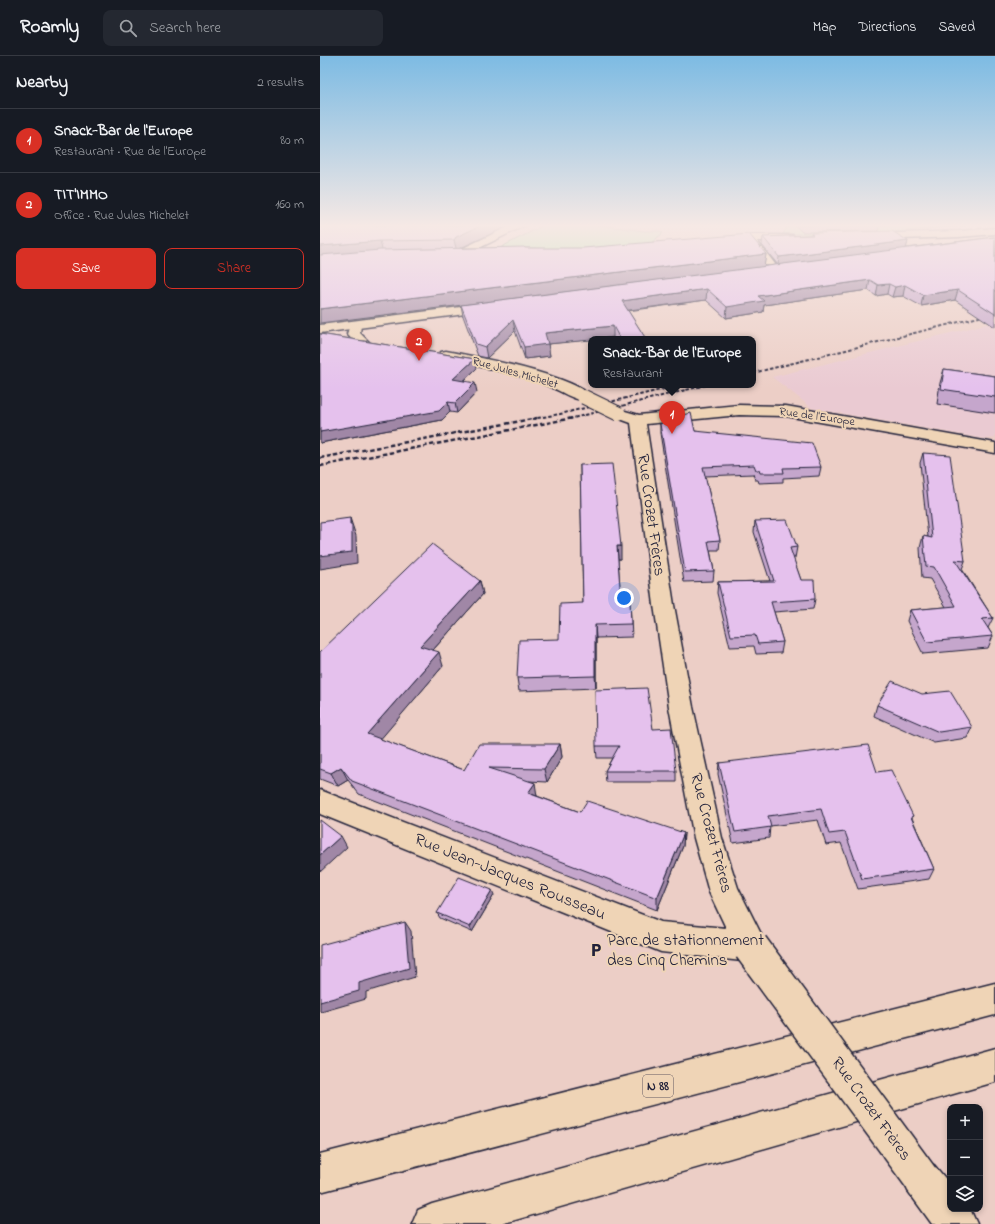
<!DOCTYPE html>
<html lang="en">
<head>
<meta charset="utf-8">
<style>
	:root { --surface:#171b24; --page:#242831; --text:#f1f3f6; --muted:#9ea1a6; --line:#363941; --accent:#d93025 }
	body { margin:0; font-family:"Indie Flower",sans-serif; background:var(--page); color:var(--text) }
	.controls { position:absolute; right:12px; bottom:12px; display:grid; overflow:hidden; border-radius:8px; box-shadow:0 2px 6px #0003 }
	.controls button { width:36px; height:36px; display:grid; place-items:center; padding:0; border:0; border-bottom:1px solid var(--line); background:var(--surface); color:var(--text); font:20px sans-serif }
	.you { position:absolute; left:304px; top:542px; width:14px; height:14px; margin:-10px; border:3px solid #fff; border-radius:50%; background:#1a73e8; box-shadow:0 0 0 6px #1a73e833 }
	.badge { display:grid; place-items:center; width:26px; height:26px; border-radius:50%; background:var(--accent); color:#fff; font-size:13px; font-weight:700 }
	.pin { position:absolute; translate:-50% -33px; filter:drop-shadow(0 1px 2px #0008) }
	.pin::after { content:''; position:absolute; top:21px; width:14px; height:12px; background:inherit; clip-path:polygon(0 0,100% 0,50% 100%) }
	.popup { position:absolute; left:268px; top:280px; width:168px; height:52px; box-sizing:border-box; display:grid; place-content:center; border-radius:8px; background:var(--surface); filter:drop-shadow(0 1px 3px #0005); font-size:13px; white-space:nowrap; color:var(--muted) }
	.popup b { font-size:15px; color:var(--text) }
	.popup::after { content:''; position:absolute; left:50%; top:100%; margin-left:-8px; border:8px solid transparent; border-top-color:var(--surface) }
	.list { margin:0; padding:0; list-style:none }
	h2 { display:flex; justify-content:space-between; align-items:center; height:52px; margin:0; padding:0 16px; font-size:17px }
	h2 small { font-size:13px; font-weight:400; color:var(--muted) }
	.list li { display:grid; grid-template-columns:26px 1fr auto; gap:12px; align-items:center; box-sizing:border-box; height:64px; padding:0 16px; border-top:1px solid var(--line) }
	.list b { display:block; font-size:15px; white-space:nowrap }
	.list p { margin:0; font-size:13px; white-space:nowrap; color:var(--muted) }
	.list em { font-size:13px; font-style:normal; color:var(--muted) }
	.actions { display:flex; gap:8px; padding:12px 16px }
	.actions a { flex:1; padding:9px 0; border:1px solid var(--accent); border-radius:8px; text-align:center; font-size:14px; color:var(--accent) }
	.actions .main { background:var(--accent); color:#fff }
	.icon { flex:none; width:22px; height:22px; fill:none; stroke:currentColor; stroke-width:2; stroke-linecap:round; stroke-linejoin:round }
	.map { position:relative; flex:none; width:675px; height:1168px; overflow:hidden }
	header { display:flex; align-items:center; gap:24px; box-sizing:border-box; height:56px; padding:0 20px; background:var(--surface); border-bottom:1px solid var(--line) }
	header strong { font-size:19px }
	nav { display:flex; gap:22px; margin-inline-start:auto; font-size:14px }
	.search { width:280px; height:36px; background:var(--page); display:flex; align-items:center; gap:10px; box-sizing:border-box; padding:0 14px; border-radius:8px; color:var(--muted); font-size:15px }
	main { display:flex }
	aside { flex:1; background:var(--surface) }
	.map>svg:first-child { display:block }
</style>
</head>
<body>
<header>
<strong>Roamly</strong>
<div class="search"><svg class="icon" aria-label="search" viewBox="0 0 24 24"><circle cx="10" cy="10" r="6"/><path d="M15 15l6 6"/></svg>Search here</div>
<nav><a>Map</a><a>Directions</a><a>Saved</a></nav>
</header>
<main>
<aside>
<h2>Nearby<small>2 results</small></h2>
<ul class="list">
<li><span class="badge">1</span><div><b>Snack-Bar de l'Europe</b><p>Restaurant · Rue de l'Europe</p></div><em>80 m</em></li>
<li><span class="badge">2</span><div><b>TIT'IMMO</b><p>Office · Rue Jules Michelet</p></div><em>160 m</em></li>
</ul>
<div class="actions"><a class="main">Save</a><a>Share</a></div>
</aside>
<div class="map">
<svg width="675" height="1168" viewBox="0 0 675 1168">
	<rect width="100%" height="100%" fill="#eccec6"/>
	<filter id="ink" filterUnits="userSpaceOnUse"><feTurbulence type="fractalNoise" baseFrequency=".025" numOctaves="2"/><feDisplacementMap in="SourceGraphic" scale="8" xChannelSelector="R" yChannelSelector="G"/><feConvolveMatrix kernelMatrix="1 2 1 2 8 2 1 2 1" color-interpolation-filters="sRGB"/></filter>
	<g filter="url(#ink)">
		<path fill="#eacad2" d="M327,169H675V170L623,176L411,181Z
			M675,266V382L666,383L492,352L452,321Z"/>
		<path fill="#afeaaf" stroke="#688675" d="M224,169H280L324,175H340L343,177L330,188L299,193L172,196Z
			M469,169H648L554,178H463Z"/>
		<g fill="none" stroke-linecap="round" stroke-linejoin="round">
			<g stroke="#22223b" stroke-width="3">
				<path id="minor" d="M192,169H206L147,198L145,202H137L136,200L139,194Z
					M429,179L433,180L459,213L460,215L459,217H451L424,182Z
					M35,265L39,266L41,269L40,277L49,286L47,289H37L27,278L31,266Z
					M126,295C153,300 257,320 271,341L269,344C257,347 241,335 229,330C194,315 158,311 121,302L119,299L121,296Z
					M419,349L466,350L675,387V397L466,360L419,359L326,368L354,549L373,651L402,782L418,832L447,890L442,901L431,906L341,896L0,758V734L341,866L406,872L389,836L374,782L349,651L334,549L311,367L300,363L297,360L300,357L305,355L319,359Z
					M601,1103L614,1109L630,1128V1153H650L657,1168H612L588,1135L582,1122L588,1109Z"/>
			</g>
			<g stroke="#22223b" stroke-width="3">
				<path id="major" d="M675,172V178L639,181L550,184L545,181L550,178L639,175Z
					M429,179H472L477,182L472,185H429L403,190L398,187L399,185Z
					M172,247L176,248L178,251L176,254L0,277V269Z"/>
			</g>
			<g stroke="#22223b" stroke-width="3">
				<path id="highway" d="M675,927V959L0,1136V1098Z
					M675,992V1026L181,1168H92L98,1154L112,1148Z"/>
			</g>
			<use href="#minor" fill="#efd4b6" fill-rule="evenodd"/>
			<use href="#major" fill="#efd4b6" fill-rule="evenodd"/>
			<use href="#highway" fill="#efd4b6" fill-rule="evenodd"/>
			<path stroke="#22223b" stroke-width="2" stroke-dasharray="3.5 2" stroke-linecap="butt" d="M433,317L675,257
				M212,363L240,358L361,329
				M249,363L386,329"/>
			<path stroke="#22223b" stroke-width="2.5" stroke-dasharray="4.5 2.5" stroke-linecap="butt" d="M0,402L217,362
				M0,410L253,362"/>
			<g stroke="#22223b" stroke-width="16" stroke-linecap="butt">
				<path id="minor-bridge-far2" d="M264,341L299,358"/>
			</g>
			<g stroke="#22223b" stroke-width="30" stroke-linecap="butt">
				<path id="minor-bridge-far1" d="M431,890L432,892"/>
			</g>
			<g stroke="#22223b" stroke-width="38" stroke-linecap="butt">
				<path id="minor-bridge" d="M431,891L601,1122"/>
			</g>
			<use href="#minor-bridge-far2" stroke="#efd4b6" stroke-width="14"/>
			<use href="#minor-bridge-far1" stroke="#efd4b6" stroke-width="28"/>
			<use href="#minor-bridge" stroke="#efd4b6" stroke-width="35"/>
		</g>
		<path fill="#c5a6cc" stroke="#22223b" d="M0,169H190L139,192H205L446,198L444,210L458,209L442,189L443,181L491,179V177L588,185L586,192L675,181V271L635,244L601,250L583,240L572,241L567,238L556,240L548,234L444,249L443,256L406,262L386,244L308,255L326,283H294L293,281L228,288L230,300L205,303L195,275L167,302L158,300L143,260L141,249L0,267Z
			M475,169H559L558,175L482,176Z
			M0,278L155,303L157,312L144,325L157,336L137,357L130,356L122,364L0,387Z
			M624,313L675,320V357L617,348L620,327Z
			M344,363L375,375L501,411L499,420L463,422V426L439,427L438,424H435L433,418L385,420L400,484L399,494H390L394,515L393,525L364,526L340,377V368L344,366Z
			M603,397L645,505L642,513L673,562L668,572L673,580L668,592L603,598L587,565L590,554L626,551L610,523L602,522L600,492L603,480L608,481L600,407Z
			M260,409L301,503H298L301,545H310L312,581L276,582V632L199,635L197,622L239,583L263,547Z
			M435,465L477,491L475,502H473L481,524L495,543L493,553L454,556L463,586L461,597L436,598L434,590L410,591L397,537L398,526L450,525L434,476Z
			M160,525L163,538L113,594L123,610L60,683L144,714L240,688L242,701L227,726L209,725L217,740L260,756L364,777L363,790L337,854L39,738L28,724L18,730L0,723V596Z
			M557,649L652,671L647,682L614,687L554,660Z
			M333,673L356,715V726H286L285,715L292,702H277L276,690Z
			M399,707L557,716L593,760L592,762L614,813L609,823L538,833L521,787L506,789L498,764L450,770L449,782L413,787L398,718Z
			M174,839L152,876L120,862L117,857Z"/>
		<path fill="#a087a6" stroke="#22223b" d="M162,169H190L138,193L137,196L134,184L136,181Z
			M60,185L63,198L0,202V190Z
			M588,185L586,193L458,209L459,201Z
			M446,198L444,211L0,267V253Z
			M550,224L548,234L444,249L443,256L406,262L407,251L438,240Z
			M569,228L567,238L556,240L558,229Z
			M585,229L583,240L572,241L575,231Z
			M387,233L386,244L302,255V245Z
			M638,234L635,244L601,250L603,239Z
			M193,264L195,275L167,302L165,291Z
			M293,270V281L279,283H271V284L228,288L230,300L205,303L204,291L225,277Z
			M155,303L157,312L135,333L133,323Z
			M155,327L157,336L137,357L135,347Z
			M128,346L130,356L122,364L0,387V376Z
			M30,462L36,480L37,507L0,513V500L30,469Z
			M297,490H301V503H298Z
			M160,525L163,538L104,604L100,590Z
			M275,569L276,582V632L275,620Z
			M119,596L123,610L53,692L47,678Z
			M240,688L242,701L227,726L224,713Z
			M21,711L28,724L18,730L11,717Z
			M215,727L217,740L208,737Z
			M364,777L363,790L337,854V842Z
			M21,780L27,791L0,816V799Z
			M172,834L174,839L152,876L150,871Z
			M85,866L91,875L95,921L46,936V943L1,956L0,955V946L39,927Z"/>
		<path fill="#e5c1ed" stroke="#22223b" d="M0,169H162L136,181L134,184L60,185L0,190Z
			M572,175L588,185L459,201L443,181L493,179L491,177Z
			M429,178L446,198L0,253V199L60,194L204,191L205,192H263Z
			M675,181V258L638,234L603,239L585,229L575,231L569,228L558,229L550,224L438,240L444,245L407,251L387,233L302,245L326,283H300L293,270L225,277L228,288L204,291L193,264L165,291L156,288L141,249Z
			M0,278L155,303L133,323L155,327L135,347L128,346L119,355L0,376Z
			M624,313L675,320V341L621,333Z
			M371,357L375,375L492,387L501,411L463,412L464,417H440L439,414H436L434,409L383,411L400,484L388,485L394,515L365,516L340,368L344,366V363Z
			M603,397L630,399L645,505L635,504L673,562L662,563L673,580L607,586L590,554L636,550L614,511L606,510L603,480L612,482Z
			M292,408L301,490H297L301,545H310L311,568L275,569V620L197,622L199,584L239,583L240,548L263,547L260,409Z
			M30,462V469H32V496L0,500V466Z
			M467,464L477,491L470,492L481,524H494L495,543L451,546L463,586L438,588L435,579L411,580L398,526L454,525L435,465Z
			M112,488L160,525L100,590L119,596L47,678L144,714L159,688H240L224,713L169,712L215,727L208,737L260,756L267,745L364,777L337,842L32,725L21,711L11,717L0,713V596Z
			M572,625L602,638L630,635L652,671L619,676L557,649Z
			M327,632L333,673L351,672L356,715H285L299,690H276L275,634Z
			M548,689L557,716L571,714L593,760L591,761L614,813L542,823L525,776L509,778L501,753L448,760L451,771L415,776L399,707Z
			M0,764L21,780L0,799Z
			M139,821L172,834L150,871L117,857Z
			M85,866L89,912L39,927V935L0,946V889Z"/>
	</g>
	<linearGradient id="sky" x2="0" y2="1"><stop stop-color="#7dbbe3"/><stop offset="0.51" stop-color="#f6e9e5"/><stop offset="1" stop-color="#f6e9e5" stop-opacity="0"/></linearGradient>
	<rect width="675" height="333" fill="url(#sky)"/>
	<defs>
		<g id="parking-bare" transform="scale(1.08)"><path d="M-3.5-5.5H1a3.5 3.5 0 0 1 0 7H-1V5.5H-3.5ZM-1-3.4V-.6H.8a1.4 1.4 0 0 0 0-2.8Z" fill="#22223b" stroke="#efd4b6" stroke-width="2.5" paint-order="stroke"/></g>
	</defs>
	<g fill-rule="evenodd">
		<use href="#parking-bare" x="276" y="894"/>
	</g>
	<g text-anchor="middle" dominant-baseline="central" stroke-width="4" stroke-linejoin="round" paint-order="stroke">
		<g font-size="12" fill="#22223b" stroke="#efd4b6">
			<text transform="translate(195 317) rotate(16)">Rue Jules Michelet</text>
			<text transform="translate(497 361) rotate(8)">Rue de l'Europe</text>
		</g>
		<rect fill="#efd4b6" stroke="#605760" stroke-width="1" x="323" y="1019" width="30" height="22" rx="3"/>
		<g font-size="13" font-weight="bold" fill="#22223b">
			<text x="338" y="1030">N 88</text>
		</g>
		<g font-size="17" fill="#22223b" stroke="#efd4b6">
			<text transform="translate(331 459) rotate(82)">Rue Crozet Frères</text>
			<text transform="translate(391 777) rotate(75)">Rue Crozet Frères</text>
			<text transform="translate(190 821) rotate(22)">Rue Jean-Jacques Rousseau</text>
			<text transform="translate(551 1053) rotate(54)">Rue Crozet Frères</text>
		</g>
		<g font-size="17" fill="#22223b" stroke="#efd4b6" text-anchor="start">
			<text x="287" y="884">Parc de stationnement<tspan x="287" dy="20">des Cinq Chemins</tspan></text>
		</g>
	</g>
</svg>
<div class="controls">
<button>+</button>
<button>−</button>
<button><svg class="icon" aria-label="layers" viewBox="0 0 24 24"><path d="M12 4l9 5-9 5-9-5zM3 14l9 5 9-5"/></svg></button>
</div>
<div class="you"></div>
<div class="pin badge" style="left:352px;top:378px">1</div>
<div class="popup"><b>Snack-Bar de l'Europe</b>Restaurant</div>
<div class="pin badge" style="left:99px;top:305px">2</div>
</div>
</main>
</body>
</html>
